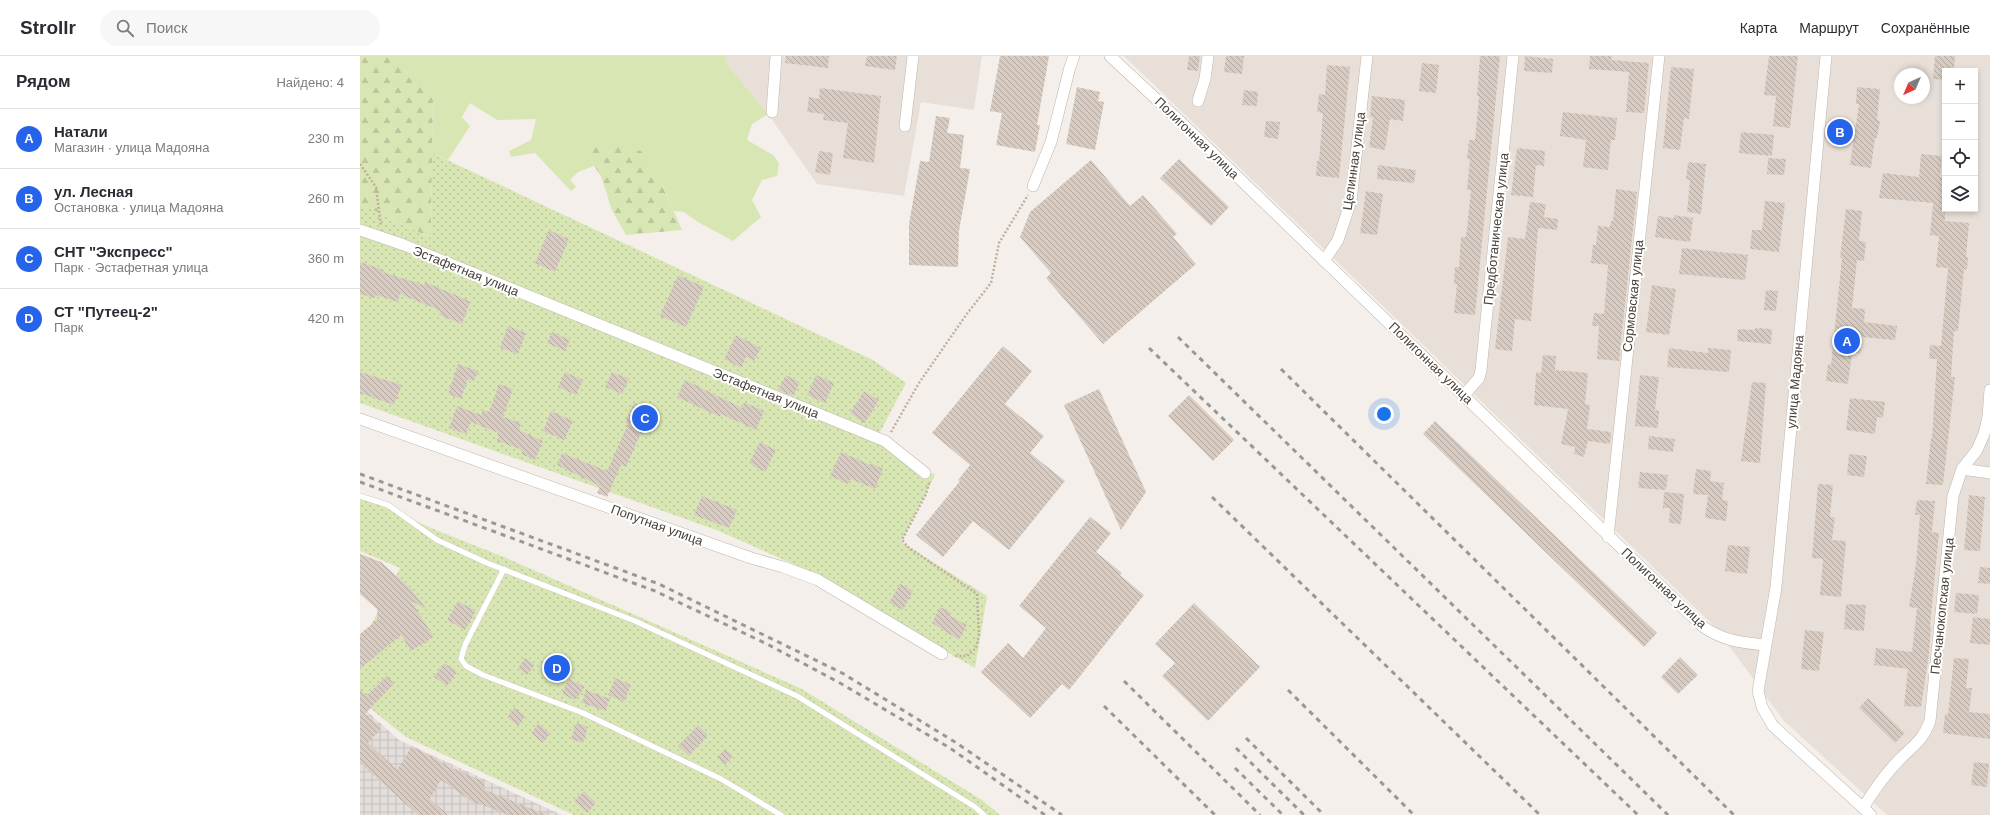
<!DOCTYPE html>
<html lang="ru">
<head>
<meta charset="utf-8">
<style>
	:root { --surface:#fff; --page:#f7f7f7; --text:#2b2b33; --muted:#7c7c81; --line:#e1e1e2; --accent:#2563eb }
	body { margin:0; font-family:Helvetica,sans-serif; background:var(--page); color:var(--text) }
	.controls { position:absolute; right:12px; top:12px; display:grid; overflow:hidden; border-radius:0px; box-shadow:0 2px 6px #0003 }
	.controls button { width:36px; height:36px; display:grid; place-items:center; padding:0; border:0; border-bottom:1px solid var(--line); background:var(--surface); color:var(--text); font:20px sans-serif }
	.compass { position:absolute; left:1534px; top:12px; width:36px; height:36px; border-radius:50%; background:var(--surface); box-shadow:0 2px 6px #0003; rotate:224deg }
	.you { position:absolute; left:1024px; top:358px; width:14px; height:14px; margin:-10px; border:3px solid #fff; border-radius:50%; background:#1a73e8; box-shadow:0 0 0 6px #1a73e833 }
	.badge { display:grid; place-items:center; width:26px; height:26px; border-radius:50%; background:var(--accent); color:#fff; font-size:13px; font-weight:700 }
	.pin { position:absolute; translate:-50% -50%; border:2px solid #fff; box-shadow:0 1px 4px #0006 }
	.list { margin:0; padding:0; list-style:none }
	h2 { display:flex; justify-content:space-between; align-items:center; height:52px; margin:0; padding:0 16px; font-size:17px }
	h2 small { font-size:13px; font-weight:400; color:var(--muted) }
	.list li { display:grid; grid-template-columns:26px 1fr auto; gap:12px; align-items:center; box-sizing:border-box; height:60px; padding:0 16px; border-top:1px solid var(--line) }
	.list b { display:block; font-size:15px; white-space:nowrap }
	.list p { margin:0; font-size:13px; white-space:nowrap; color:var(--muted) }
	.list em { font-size:13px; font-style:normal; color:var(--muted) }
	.icon { flex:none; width:22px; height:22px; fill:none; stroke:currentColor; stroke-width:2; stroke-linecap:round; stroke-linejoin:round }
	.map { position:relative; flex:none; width:1630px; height:759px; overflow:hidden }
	header { display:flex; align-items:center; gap:24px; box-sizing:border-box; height:56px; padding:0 20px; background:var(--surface); border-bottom:1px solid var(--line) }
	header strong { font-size:19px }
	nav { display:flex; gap:22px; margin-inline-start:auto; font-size:14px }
	.search { width:280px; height:36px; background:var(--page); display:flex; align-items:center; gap:10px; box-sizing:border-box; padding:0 14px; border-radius:22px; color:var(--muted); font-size:15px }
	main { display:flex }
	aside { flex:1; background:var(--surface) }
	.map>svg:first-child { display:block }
</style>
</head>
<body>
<header>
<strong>Strollr</strong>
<div class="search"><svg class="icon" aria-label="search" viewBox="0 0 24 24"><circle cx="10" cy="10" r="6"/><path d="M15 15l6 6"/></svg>Поиск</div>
<nav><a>Карта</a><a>Маршрут</a><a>Сохранённые</a></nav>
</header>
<main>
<aside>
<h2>Рядом<small>Найдено: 4</small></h2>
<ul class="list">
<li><span class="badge">A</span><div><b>Натали</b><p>Магазин · улица Мадояна</p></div><em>230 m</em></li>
<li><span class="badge">B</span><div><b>ул. Лесная</b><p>Остановка · улица Мадояна</p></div><em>260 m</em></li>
<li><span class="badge">C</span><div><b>СНТ &quot;Экспресс&quot;</b><p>Парк · Эстафетная улица</p></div><em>360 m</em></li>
<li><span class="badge">D</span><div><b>СТ &quot;Путеец-2&quot;</b><p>Парк</p></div><em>420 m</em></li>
</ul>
</aside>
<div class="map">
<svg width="1630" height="759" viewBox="0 0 1630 759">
	<defs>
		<pattern id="industrial-grid" width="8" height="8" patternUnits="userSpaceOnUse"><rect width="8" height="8" fill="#e4dedb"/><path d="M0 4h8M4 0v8" fill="none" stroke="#c5c0bd"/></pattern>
		<pattern id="forest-firs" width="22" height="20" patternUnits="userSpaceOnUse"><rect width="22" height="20" fill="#d8e6b4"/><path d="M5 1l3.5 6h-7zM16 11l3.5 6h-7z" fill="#bbc69c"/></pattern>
		<pattern id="garden-dots" width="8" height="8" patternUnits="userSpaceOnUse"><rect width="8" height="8" fill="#d8e6b4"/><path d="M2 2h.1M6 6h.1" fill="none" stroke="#bbc69c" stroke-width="1.8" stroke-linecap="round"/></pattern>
		<pattern id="building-back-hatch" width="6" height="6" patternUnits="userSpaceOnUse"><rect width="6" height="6" fill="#d8ccc2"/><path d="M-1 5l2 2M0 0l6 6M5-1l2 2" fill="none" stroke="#b1a79f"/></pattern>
	</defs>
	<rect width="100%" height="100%" fill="#f4efea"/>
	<path fill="#e8e0d8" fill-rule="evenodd" d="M365,0H622L614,54L561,46L544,140L457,128L408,58L368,9Z
		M764,0H1630V759H1527L1424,665L1356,572ZM1585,15H1615V153H1585ZM1540,18H1564V42H1540Z"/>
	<path fill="url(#industrial-grid)" d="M0,649L39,684L202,759H0Z"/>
	<path fill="#d8e6b4" d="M40,0H365L368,9L408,58L392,68L387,84L413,99L419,107L417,120L402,124L392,144L401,161L373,185L338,166L324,156L314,155L302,128L219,88L234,110L218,116L210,124L216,131L211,135L175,97L151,101L149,95L171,84L176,63L137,64L110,47L102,61L110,70L88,104L72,97L73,34Z"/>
	<path fill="url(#forest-firs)" d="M0,0H40L73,34L71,182L0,148Z
		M247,87L281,95L302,128L322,174L266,179L252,154L241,120L219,88Z"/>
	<path fill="url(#garden-dots)" d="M72,97L513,304L546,327L519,378L549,402L575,419L541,486L627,540L615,612L444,513L359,475L0,347V148L71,182Z
		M0,443L24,451L78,475L144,501L440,632L622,744L640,759H214L46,681L0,644V591L40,512L0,495Z"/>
	<path fill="url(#building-back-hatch)" d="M426,0H469L468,12L425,7Z
		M507,0H537L535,14L505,10Z
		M640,0H689L677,69H680L675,96L636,89L642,57L630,55Z
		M829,0H840L838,15L827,14Z
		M866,0H884L882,18L864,16Z
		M1120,0H1140L1115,259L1094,257L1097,228H1094L1095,211H1099L1101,181H1106L1111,134H1107L1110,103H1107L1109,84H1115L1119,40H1117Z
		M1165,0L1193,3L1192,17L1164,15Z
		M1230,0H1252L1251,4L1289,7L1284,57L1266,56L1269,16L1229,13Z
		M1409,0H1438L1430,72L1413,70L1416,40L1404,39Z
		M1575,0H1595L1594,15H1585V24L1573,23Z
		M1062,7L1079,9L1076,37L1059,35Z
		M967,9L990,11L979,122L956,120L957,105H959L963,57L957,56L959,38L965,39Z
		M1311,11L1334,13L1329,63L1324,62L1320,94L1303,92Z
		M717,31L740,36L738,45L744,46L735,94L706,88Z
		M1497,31L1520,33L1517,64L1520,65L1517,82H1515L1511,112L1490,109L1499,48H1496Z
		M460,32L521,40L514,107L483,102L488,67L463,64L464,58L447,56L449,41L459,43Z
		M884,34L898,36L897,50L882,49Z
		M1012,40L1045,44L1043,65L1030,63L1025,94L1009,91L1013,61H1010Z
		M1203,56L1257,62L1255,84H1251L1248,114L1223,111L1226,84L1200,80Z
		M576,60L590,62L587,77L604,79L600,112L610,113L599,175L598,211L549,209V168L560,105L569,106Z
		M906,65L920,66L918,83L904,81Z
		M1381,76L1414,79L1412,100L1379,97Z
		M1157,92L1185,95L1184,110L1176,109L1173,141L1151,139Z
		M459,95L473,97L470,119L455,116Z
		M1561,98L1582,100L1580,121H1585V165L1609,167L1606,201H1608L1607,214L1604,213L1598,275H1594L1591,321H1595L1583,429L1566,428L1571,382H1572L1577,303H1569L1570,289L1581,290L1588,212L1576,211L1579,180L1570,179L1573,147L1519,142L1523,117L1559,121Z
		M1408,102L1426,103L1424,119L1407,118Z
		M819,103L869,151L851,170L800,122Z
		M731,104L770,150L783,139L817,178L813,181L836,208L743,288L686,222L691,217L660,181L670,156Z
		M1328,106L1346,108L1341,158L1327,156L1330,124L1326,123Z
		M1018,109L1056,114L1054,127L1017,123Z
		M1256,133L1277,136L1259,305L1237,303L1239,270H1232L1234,257L1244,258L1248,209L1231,207L1233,189H1236L1238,170L1250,171L1251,165H1253Z
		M1006,135L1023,138L1017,179L1000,177Z
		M1405,145L1425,147L1419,196L1390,193L1392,174H1402Z
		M1170,146L1186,148L1184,161L1198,163L1197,174L1178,172L1171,265L1155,263L1152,295L1135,293L1148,181L1165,183Z
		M1486,153L1502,155L1499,185L1506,186L1504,205L1497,204L1492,252L1505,253L1504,266L1537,270L1535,284L1502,281L1500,297H1492L1488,328L1466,325L1468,308L1471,309L1482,202H1480Z
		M1314,159L1333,162L1330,186L1295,181L1298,160L1314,162Z
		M189,174L209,183L195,216L175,207Z
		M1322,192L1388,199L1385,224L1319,218Z
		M0,206L24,214L23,216L64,229L65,226L105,243L110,246L102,268L79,259L81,255L40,238L38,246L16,239L15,242L0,238Z
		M318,219L344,231L326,271L300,260Z
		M1292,229L1316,233L1309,279L1286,276Z
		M1406,234L1418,235L1416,255L1404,254Z
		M148,270L166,277L158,298L140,292Z
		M1395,272L1412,273L1411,288L1377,285L1378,273L1395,274Z
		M192,276L210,284L205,295L187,287Z
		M376,279L401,292L394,305L386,301L381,312L364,303Z
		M643,290L672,315L645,348L684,380L670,397L705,425L649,494L613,465L583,501L556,479L600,425L598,424L610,409L572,377Z
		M1309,292L1348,297V292L1371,294L1369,316L1307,311Z
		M1183,299L1196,300L1195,314L1228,317L1225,348L1230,349L1227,373L1251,376L1250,388L1228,385L1224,401L1214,398L1215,391L1201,388L1208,353L1174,349L1176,316L1181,317Z
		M98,308L118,315L114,325L108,323L101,343L88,338Z
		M0,316L42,329L34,349L0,337Z
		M205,316L223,324L216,339L198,331Z
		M252,316L269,323L262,338L245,331Z
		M426,319L440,327L433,340L418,334Z
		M456,319L474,327L465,347L447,339Z
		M1280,319L1299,321L1295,354L1299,355L1298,372L1275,370Z
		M325,324L382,352L384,346L404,355L396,374L361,358L360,361L317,341Z
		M1392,326L1406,327L1400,407L1381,405Z
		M139,328L153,333L143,361L161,367L159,374L183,385L175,404L161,398L163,394L137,385L139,377L111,366L106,378L89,372L97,350L121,359L123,354L129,356Z
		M739,333L786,436L761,474L704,349Z
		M504,335L519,344L505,367L490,357Z
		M829,339L874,384L853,405L808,360Z
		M1490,342L1525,346L1523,362L1517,361L1515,378L1486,374Z
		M274,347L291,354L266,411L261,409L247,441L237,437L240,430L197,409L202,397L247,415L268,368L265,367Z
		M191,355L213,365L204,384L183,375Z
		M1075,365L1297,577L1284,591L1063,378Z
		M1289,380L1315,383L1313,396L1288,393Z
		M400,386L416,394L405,416L389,407Z
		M481,396L510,409L511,407L523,413L515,433L491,423L488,428L470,420Z
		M1489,398L1507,400L1504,421L1487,419Z
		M1336,413L1351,415L1350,425L1364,427L1362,444L1368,445L1366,465L1345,462L1348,439L1333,438Z
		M1280,416L1308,419L1306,434L1278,432Z
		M1458,428L1473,429L1470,461H1475L1472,484L1486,485L1481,541L1460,539L1463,503L1452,502Z
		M1304,436L1324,438L1321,468L1309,467L1310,452H1303Z
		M1609,439L1625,441L1620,495L1604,494Z
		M342,440L377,454L369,472L334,459Z
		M1557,444L1575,445L1572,476L1579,477L1570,570L1571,571L1569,598L1561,651L1544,650L1548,613L1514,609L1516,592L1552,596L1557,552L1549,551L1556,508L1560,459H1555Z
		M730,461L751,477L736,496L762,517L760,519L784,539L709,634L702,628L670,662L621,616L648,587L663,602L686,572L659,550Z
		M1368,489L1390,491L1387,518L1365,515Z
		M0,498L21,506L51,533L67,554L51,545L74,581L51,595L41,579L0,613V578L18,563L17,553L0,538Z
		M1620,511L1630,512V528L1618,527Z
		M540,528L553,535L543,554L529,547Z
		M1596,537L1619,539L1617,558L1594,556Z
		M98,545L116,555L105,574L87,564Z
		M834,547L900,611L848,665L802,620L815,607L795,588Z
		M1486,548L1506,549L1504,575L1484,573Z
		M580,551L592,557L590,560L607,569L599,584L572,567Z
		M1613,561L1630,563V589L1610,587Z
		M1445,574L1464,576L1459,615L1441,613Z
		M1320,601L1338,619L1318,638L1301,621Z
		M165,602L175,609L167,619L158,612Z
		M1594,602L1609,603L1606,632H1612L1609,656L1630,658V683L1583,677L1585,658H1588Z
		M84,607L97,616L87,630L74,621Z
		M27,620L34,628L5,658L22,672L8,687L37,714L52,690L90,711L125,726L123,733L187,759H148L118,747L117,749L81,724L70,743L88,759H58L0,707V634L6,640Z
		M255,622L271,629L264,646L248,639Z
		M209,623L225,631L215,644L202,638Z
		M226,634L250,643L245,655L222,647Z
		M1508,642L1545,677L1535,687L1499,652Z
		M154,652L165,660L158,670L147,661Z
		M216,667L228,671L223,687L211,683Z
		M178,668L190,677L183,687L171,677Z
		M338,669L348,679L329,700L318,690Z
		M365,693L373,700L365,709L357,701Z
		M1614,706L1629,708L1627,731L1611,729Z
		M224,735L236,747L227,757L214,745Z"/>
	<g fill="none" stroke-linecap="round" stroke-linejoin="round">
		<g stroke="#bfb5ac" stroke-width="6">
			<path id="lane" d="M0,440L28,449L77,484L127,507L275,565L437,640L615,751L624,759
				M144,513L105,589L101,603L106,610L123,619L223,657L361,723L421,759"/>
		</g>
		<g stroke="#bfb5ac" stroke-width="12">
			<path id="street" d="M750,0L825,70L1342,570C1364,585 1378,586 1404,589
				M1466,0L1416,531L1398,635L1402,651L1413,670L1511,759
				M838,45L845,23L848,0
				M412,56L416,0
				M545,70L553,0
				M673,130L691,86L710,11L714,0
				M0,174L44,189L525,385L565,417
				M964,205L978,184L991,145L1007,0
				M1104,339L1119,322L1121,314L1153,0
				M0,363L391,502L423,511L458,524L582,598
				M1602,413L1630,417
				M1248,481L1299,0
				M1503,752C1514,734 1526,717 1540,703C1554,689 1563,684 1570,665L1593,440L1602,413L1617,394L1624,378L1628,361L1630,334"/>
		</g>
		<path stroke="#c1af9e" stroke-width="2.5" stroke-dasharray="2 2" stroke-linecap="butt" d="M0,108L16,131L21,170
			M531,376L559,327L606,259L631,227L639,187L668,139
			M569,427L566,438L542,484L548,491L617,538L619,579L616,592L607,600H593"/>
		<use href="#lane" stroke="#fff" stroke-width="5.5"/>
		<use href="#street" stroke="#fff" stroke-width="11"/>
		<path stroke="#989898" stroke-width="3" stroke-dasharray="5 5" stroke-linecap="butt" d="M818,281L1308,759
			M789,292L1278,759
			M921,313L1374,759
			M0,418L299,528L482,617L595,686L702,759
			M0,426L295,535L407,588L480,627L590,692L685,759
			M852,441L1180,759
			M764,625L900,759
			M928,634L1054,759
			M744,650L855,759
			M886,682L964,759
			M876,692L944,759
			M875,712L923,759"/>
	</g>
	<g text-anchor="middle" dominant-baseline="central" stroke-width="4" stroke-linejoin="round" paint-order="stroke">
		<g font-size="13" fill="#483f38" stroke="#fff">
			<text transform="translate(837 82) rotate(44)">Полигонная улица</text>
			<text transform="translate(994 105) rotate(-82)">Целинная улица</text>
			<text transform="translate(1136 173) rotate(-84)">Предботаническая улица</text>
			<text transform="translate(106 215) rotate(22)">Эстафетная улица</text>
			<text transform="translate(1273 240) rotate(-84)">Сормовская улица</text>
			<text transform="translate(1071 307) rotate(44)">Полигонная улица</text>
			<text transform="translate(1435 326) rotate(-85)">улица Мадояна</text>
			<text transform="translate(406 337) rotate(22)">Эстафетная улица</text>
			<text transform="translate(297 469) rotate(20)">Попутная улица</text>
			<text transform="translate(1304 532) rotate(43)">Полигонная улица</text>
			<text transform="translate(1582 550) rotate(-84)">Песчанокопская улица</text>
		</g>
	</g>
</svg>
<div class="controls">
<button>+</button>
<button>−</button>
<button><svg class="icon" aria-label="locate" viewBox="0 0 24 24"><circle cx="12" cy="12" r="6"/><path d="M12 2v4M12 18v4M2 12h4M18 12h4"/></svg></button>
<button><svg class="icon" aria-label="layers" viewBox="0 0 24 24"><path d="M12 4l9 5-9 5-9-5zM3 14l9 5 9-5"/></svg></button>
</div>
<svg class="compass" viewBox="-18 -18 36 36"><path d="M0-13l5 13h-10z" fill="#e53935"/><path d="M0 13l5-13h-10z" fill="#7c7c81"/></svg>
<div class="you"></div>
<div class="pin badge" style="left:1487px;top:285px">A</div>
<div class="pin badge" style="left:1480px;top:76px">B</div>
<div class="pin badge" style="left:285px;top:362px">C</div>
<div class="pin badge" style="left:197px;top:612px">D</div>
</div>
</main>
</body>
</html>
